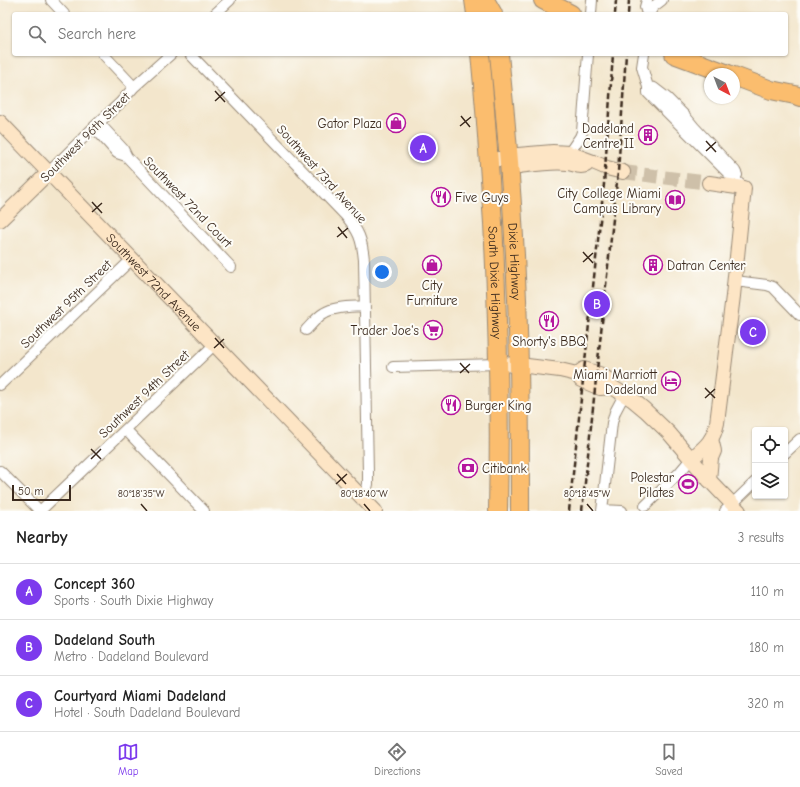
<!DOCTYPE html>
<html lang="en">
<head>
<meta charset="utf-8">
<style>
	:root { --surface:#fff; --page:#f2f2f2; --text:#222; --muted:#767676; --line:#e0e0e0; --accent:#7c3aed }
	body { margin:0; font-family:"Comic Neue",sans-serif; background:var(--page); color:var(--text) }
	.controls { position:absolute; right:12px; bottom:12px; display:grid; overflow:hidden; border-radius:4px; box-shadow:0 1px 3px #0004 }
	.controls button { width:36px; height:36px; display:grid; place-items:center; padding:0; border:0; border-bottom:1px solid var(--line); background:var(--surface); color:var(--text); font:20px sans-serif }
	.compass { position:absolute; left:704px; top:68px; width:36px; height:36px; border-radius:50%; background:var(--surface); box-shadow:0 1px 3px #0004; rotate:138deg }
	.scale { position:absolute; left:12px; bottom:10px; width:59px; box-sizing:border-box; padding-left:4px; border:2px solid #3b2a1e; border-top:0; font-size:11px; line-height:14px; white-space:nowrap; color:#3b2a1e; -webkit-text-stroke:3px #fdfcf7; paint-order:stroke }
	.you { position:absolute; left:382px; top:272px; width:14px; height:14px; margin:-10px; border:3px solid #fff; border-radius:50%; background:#1a73e8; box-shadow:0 0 0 6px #1a73e833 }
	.badge { display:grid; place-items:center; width:26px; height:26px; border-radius:50%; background:var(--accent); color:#fff; font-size:13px; font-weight:700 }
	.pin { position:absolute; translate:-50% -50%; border:2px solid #fff; box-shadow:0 1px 4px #0006 }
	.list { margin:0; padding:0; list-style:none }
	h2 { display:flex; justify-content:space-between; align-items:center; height:52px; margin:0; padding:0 16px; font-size:17px }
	h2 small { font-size:13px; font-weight:400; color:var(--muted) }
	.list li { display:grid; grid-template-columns:26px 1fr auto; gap:12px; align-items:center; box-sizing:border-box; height:56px; padding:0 16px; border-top:1px solid var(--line) }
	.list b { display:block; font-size:15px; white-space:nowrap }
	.list p { margin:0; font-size:13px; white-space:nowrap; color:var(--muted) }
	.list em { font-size:13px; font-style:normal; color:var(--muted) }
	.icon { flex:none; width:22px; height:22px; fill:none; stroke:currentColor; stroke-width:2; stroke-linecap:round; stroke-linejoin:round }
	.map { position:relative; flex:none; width:800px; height:511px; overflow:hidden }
	.search { position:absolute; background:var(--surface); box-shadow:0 1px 3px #0004; left:12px; right:12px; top:12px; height:44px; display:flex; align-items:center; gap:10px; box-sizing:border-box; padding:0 14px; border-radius:4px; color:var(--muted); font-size:15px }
	.sheet { height:220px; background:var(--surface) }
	nav { display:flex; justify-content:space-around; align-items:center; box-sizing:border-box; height:56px; border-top:1px solid var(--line); background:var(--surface); font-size:11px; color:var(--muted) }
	nav a { display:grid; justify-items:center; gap:2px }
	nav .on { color:var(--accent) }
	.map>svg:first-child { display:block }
</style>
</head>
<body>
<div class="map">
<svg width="800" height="511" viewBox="0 0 800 511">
	<rect width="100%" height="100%" fill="#fdfcf7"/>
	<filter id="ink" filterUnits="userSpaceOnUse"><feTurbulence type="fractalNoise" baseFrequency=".025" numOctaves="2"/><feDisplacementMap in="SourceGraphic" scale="8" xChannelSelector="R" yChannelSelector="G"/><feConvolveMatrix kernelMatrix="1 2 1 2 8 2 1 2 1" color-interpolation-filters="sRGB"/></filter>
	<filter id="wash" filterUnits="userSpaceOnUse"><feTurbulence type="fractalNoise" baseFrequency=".012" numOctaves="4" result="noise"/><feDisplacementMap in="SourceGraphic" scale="16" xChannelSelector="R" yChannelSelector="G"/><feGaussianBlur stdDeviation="0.9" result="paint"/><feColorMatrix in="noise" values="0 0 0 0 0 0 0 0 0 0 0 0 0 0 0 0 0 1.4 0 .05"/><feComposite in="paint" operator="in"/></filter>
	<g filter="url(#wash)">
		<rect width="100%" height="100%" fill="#f3e6cc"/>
	</g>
	<g filter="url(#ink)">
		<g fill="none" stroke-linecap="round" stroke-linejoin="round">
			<path stroke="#cec0a9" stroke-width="14" stroke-dasharray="14 7" stroke-linecap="butt" d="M623,172L709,183"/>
			<g stroke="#978875" stroke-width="12">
				<path id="street" d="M51,0L64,14
					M215,14L230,0
					M591,14L592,0
					M647,14L645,7L647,0
					M649,14L653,7L662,0
					M103,54L134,87
					M190,54L345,215C359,231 362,239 364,260L368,473V484L364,500
					M644,54L642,67L648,87V93L731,176L744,188
					M648,87L654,88L667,98L685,116L694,127L735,171L737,175
					M99,123L123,149L127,157L231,267
					M94,127L117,153L126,156
					M569,153L580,137L582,132L588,54
					M49,172L94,127L120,103L134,87L171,54
					M735,281L767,285L773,287L800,315
					M306,330C312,324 317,317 324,313C335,306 352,307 364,306
					M393,367L498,364
					M0,385L132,259
					M126,430L204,511
					M785,453L800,439
					M0,471L40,511
					M645,506L680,472L691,459
					M602,510L622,511
					M40,511L214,345
					M602,511L612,423L615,412L624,395
					M725,511L755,482"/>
			</g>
			<g stroke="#978875" stroke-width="16">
				<g id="secondary">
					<path id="s1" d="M0,122L375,511"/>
					<path d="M508,158L519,166C535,164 552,161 568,163C576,164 578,168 586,165"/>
					<path d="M489,160L508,158L518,155L553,152L569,153L593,162L607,168L623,172"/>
					<path d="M0,220L49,172"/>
					<path d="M498,364L519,365L560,370L577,374L581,380L600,388L612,387"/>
					<path d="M577,374L584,369L599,374L606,378L612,387L633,400L645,410L669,433L710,481L739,511"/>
					<path d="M691,459C705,447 713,442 717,423L733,296L744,188L709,183"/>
					<path d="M709,480L711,458L714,451L711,439"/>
				</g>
			</g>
			<g stroke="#978875" stroke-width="20">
				<g id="highway">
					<path d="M474,0L476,14"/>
					<path d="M485,0L493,14"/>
					<path d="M543,0L571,14"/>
					<path id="s2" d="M480,54C486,110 489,167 493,223C498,319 500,415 498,511"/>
					<path id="s3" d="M499,54C510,157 517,262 519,366C520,414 520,463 520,511"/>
					<path d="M674,54L728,74"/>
					<path d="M734,76L771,90L795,95L800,97"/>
				</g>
			</g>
			<use href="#street" stroke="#fff" stroke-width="10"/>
			<use href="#secondary" stroke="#fde5c5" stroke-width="14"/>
			<use href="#highway" stroke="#fbbd6e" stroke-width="18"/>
			<path stroke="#3b2a1e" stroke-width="2.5" stroke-dasharray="6 3" stroke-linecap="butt" d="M615,14L616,0
				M628,14L629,0
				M569,511L604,184L613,54
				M582,511L618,172L626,54"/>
		</g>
	</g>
	<path fill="none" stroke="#3b2a1e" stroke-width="1.5" d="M215,91L225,102M215,101L225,92M461,116L470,127M460,126L471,117M706,141L716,152M706,151L716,142M92,202L102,213M92,212L102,203M338,227L347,238M337,237L348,228M583,252L593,263M583,262L593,253M215,338L224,348M214,348L224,339M460,363L469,373M460,373L470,364M705,388L715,398M705,398L715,389M91,449L101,459M91,459L101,449M337,474L346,484M336,484L347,474M141,504L147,511M364,504L370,511M587,504L593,511"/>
	<defs>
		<g id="shop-ring" transform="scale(1)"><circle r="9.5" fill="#fdfcf7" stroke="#b5179e" stroke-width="1.5"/><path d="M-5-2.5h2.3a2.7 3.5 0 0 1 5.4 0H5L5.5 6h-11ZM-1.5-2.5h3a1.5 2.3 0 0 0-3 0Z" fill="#b5179e"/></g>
		<g id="building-ring" transform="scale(1)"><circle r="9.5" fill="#fdfcf7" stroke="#b5179e" stroke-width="1.5"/><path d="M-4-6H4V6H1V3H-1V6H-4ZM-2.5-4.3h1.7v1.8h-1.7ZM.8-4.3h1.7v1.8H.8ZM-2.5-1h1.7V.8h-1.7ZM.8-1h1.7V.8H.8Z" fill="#b5179e"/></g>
		<g id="restaurant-ring" transform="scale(1)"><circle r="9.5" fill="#fdfcf7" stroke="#b5179e" stroke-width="1.5"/><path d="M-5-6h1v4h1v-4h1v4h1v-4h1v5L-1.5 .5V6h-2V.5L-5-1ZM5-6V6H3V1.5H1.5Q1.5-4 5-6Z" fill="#b5179e"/></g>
		<g id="library-ring" transform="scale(1)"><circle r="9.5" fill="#fdfcf7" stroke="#b5179e" stroke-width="1.5"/><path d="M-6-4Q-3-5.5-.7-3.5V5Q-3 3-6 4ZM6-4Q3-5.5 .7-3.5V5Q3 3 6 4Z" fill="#b5179e"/></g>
		<g id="supermarket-ring" transform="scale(1)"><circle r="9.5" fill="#fdfcf7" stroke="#b5179e" stroke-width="1.5"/><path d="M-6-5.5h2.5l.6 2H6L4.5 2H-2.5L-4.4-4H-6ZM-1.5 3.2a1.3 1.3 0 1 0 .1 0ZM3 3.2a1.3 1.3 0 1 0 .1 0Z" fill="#b5179e"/></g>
		<g id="hotel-ring" transform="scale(1)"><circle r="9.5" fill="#fdfcf7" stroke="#b5179e" stroke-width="1.5"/><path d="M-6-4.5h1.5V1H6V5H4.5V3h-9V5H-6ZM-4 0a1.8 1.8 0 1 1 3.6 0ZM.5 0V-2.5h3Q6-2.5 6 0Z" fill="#b5179e"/></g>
		<g id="bank-ring" transform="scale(1)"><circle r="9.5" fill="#fdfcf7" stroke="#b5179e" stroke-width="1.5"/><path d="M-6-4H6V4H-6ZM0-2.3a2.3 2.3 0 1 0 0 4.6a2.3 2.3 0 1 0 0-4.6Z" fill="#b5179e"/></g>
		<g id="stadium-ring" transform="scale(1)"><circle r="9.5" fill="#fdfcf7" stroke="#b5179e" stroke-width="1.5"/><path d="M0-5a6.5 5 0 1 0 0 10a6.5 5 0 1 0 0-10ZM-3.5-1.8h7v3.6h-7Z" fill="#b5179e"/></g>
	</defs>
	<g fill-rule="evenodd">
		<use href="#shop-ring" x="396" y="123"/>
		<use href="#building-ring" x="648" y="135"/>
		<use href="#restaurant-ring" x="441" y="197"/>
		<use href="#library-ring" x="675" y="200"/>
		<use href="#shop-ring" x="432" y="265"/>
		<use href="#building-ring" x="653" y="265"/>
		<use href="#restaurant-ring" x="549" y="321"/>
		<use href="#supermarket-ring" x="433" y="330"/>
		<use href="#hotel-ring" x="671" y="381"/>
		<use href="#restaurant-ring" x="451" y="405"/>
		<use href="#bank-ring" x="468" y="468"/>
		<use href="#stadium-ring" x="688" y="484"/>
	</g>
	<g text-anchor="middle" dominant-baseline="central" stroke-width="4" stroke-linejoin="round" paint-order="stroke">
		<g font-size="13" fill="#3b2a1e" stroke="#fdfcf7" text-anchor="end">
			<text x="382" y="123">Gator Plaza</text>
			<text x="634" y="128">Dadeland<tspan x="634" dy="15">Centre II</tspan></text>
			<text x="661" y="193">City College Miami<tspan x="661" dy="15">Campus Library</tspan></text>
			<text x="455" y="197" text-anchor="start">Five Guys</text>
			<text x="667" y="265" text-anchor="start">Datran Center</text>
			<text x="432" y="285" text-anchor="middle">City<tspan x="432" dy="15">Furniture</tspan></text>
			<text x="419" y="330">Trader Joe's</text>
			<text x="549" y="341" text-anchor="middle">Shorty's BBQ</text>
			<text x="657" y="374">Miami Marriott<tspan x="657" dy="15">Dadeland</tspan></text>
			<text x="465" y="405" text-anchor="start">Burger King</text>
			<text x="482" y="468" text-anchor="start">Citibank</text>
			<text x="674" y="477">Polestar<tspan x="674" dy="15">Pilates</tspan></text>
		</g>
		<g font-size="13" fill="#3b2a1e" stroke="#fdfcf7">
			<text transform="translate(85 137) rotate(-45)">Southwest 96th Street</text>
			<text transform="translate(322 174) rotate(48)">Southwest 73rd Avenue</text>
			<text transform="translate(188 202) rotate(46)">Southwest 72nd Court</text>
			<text stroke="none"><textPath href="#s3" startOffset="208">Dixie Highway</textPath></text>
			<text stroke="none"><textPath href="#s1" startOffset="222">Southwest 72nd Avenue</textPath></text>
			<text stroke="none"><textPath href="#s2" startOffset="229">South Dixie Highway</textPath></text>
			<text transform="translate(66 304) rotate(-44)">Southwest 95th Street</text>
			<text transform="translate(144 394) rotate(-44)">Southwest 94th Street</text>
		</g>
	</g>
	<g font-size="10" text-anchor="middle" fill="#3b2a1e" stroke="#fdfcf7" stroke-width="4" stroke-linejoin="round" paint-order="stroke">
		<text x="141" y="497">80°18'35"W</text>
		<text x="364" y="497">80°18'40"W</text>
		<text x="587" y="497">80°18'45"W</text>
	</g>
</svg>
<div class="controls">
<button><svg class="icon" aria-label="locate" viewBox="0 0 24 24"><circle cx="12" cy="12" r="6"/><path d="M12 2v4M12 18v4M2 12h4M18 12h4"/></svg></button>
<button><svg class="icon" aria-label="layers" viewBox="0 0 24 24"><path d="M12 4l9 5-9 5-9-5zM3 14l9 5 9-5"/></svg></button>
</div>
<svg class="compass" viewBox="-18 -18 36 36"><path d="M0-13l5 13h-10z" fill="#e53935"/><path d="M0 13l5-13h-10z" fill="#767676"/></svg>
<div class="scale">50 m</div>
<div class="you"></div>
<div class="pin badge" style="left:423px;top:148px">A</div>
<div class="pin badge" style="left:597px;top:304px">B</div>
<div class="pin badge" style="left:753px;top:332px">C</div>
<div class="search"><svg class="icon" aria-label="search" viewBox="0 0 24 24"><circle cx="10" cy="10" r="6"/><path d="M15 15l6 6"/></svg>Search here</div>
</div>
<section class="sheet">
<h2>Nearby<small>3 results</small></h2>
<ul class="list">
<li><span class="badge">A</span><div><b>Concept 360</b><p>Sports · South Dixie Highway</p></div><em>110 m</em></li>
<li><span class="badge">B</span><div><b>Dadeland South</b><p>Metro · Dadeland Boulevard</p></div><em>180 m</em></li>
<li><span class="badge">C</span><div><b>Courtyard Miami Dadeland</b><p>Hotel · South Dadeland Boulevard</p></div><em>320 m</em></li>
</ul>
</section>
<nav>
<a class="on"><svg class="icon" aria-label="map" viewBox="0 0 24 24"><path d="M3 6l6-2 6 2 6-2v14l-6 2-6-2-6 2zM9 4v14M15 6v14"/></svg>Map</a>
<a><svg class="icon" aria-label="directions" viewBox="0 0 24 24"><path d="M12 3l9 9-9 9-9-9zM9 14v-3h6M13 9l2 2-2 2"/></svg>Directions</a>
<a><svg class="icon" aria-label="saved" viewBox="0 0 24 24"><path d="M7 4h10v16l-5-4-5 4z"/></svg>Saved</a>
</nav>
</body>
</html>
